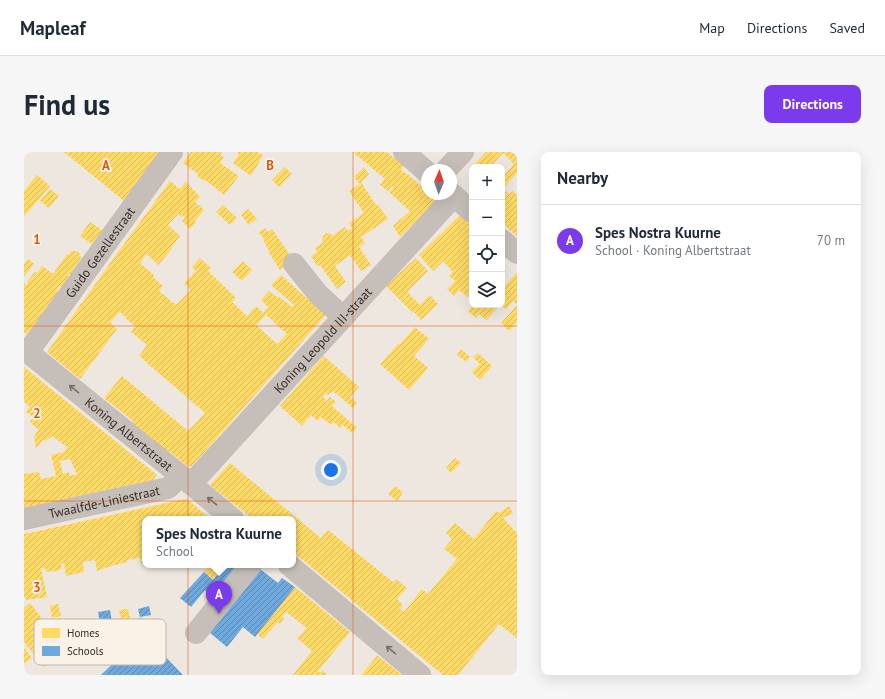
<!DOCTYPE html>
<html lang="en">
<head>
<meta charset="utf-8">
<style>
	:root { --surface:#fff; --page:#f6f6f7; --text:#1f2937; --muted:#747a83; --line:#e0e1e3; --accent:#7c3aed }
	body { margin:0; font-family:"PT Sans",sans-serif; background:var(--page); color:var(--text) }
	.controls { position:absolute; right:12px; top:12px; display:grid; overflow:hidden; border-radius:8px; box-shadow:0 4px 16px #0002 }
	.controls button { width:36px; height:36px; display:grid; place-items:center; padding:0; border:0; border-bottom:1px solid var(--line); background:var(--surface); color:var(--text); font:20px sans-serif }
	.compass { position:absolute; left:397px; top:12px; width:36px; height:36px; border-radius:50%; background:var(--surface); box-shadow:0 4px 16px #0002; rotate:2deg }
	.you { position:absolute; left:307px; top:318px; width:14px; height:14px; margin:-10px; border:3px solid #fff; border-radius:50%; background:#1a73e8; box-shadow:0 0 0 6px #1a73e833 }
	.badge { display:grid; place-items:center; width:26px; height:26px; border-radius:50%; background:var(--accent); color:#fff; font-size:13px; font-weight:700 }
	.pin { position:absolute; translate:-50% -33px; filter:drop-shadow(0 1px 2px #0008) }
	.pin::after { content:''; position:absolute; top:21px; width:14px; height:12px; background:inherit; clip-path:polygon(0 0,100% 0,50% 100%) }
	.popup { position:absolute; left:118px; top:364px; width:154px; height:52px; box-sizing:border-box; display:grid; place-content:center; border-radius:8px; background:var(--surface); filter:drop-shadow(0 1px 3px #0005); font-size:13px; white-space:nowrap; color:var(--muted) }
	.popup b { font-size:15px; color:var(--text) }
	.popup::after { content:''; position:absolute; left:50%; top:100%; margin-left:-8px; border:8px solid transparent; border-top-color:var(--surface) }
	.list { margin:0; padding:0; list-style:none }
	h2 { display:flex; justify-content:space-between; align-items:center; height:52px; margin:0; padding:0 16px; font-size:17px }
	h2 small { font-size:13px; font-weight:400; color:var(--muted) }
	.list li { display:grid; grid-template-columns:26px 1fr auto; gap:12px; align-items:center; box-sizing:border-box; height:72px; padding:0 16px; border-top:1px solid var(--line) }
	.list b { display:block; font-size:15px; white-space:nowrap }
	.list p { margin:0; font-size:13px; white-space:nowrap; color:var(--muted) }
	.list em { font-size:13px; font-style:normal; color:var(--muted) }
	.icon { flex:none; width:22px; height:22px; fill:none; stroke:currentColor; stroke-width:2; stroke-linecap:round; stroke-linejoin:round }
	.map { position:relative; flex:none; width:493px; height:523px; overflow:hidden; border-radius:8px }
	header { display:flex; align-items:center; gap:24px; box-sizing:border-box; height:56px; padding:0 20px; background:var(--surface); border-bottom:1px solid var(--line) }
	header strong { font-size:19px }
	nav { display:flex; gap:22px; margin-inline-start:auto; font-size:14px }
	.intro { display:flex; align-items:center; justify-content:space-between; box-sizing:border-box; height:96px; padding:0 24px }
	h1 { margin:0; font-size:28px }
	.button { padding:10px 18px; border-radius:8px; background:var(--accent); color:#fff; font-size:14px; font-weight:700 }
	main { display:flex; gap:24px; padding:0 24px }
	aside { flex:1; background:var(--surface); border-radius:8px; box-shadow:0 4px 16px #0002 }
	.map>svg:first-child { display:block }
</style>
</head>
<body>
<header>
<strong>Mapleaf</strong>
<nav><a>Map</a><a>Directions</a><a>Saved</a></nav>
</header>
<div class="intro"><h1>Find us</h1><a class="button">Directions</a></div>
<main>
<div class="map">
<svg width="493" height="523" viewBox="0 0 493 523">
	<defs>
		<pattern id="homes-hatch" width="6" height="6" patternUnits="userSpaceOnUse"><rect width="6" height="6" fill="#ffd966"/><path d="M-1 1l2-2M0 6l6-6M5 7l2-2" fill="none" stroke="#dbba58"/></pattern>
		<pattern id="schools-hatch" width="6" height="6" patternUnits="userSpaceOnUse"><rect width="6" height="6" fill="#6fa8dc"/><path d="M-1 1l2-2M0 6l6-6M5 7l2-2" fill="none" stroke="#5c89b2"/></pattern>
	</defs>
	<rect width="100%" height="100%" fill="#ede7e0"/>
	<path fill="url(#homes-hatch)" fill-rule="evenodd" d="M40,0H135L100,49Z
		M167,0H198L196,3L200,5L196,11L215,24L200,43L181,28H179L174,25V22L159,11Z
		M213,0H233L239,3L233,14L227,24L209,11L215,2Z
		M329,0H363L380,14L377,18L381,21H382L403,39V42H406L411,47V51L376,85L369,74L386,59L365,40L370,35L368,34L364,39L356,33L361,27Z
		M462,0H493V21L479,37L485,42L489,39L493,43V84L478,71V25L490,12L479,1L466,15H454L451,12Z
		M261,15L268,22L255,35L248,28Z
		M340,15L345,22L337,30L352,53H354L364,67L337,85L341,91L335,95L347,113L337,119L326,103L311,114L322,130L313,137L296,113L293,114L287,104L293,100L291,96L300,90L298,89L299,84L303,81L307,82L308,84L321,75L324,79L328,76L325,71L340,61L325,39L336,32L330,25Z
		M13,23L26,34L0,65V39Z
		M146,29L156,37L162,30L176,45L171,50L180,58L171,69L172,70L166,77L158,69L161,66L159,63L157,65L154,62L144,73L156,84L147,96L148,97L134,113L123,102L116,111L130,123L129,125L139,134L135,139L152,153L167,138L160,131L172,119L168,115L176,106L187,116L184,119L212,146L208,150L223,164L232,154L239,161L244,155L237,148L245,139L253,145L254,144L268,155L270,153L247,133L257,123L288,151L307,157L168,314H163L145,299L144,301L108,271L109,269L80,246L98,224L164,279L181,261L115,204L123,193L107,180L111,174L102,167H103L96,160L86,170L93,177L56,227L23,200L92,103ZM242,163L263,182L253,192L232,173Z
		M26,37L35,44L25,56L16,49Z
		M199,53L213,66L206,73L192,60Z
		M224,57L233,67L225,73L217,63Z
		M436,63L448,75V148L445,145H444L435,138L430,144L423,137L431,129L425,124L429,120L419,109L409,119L395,103Z
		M66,70L78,78L68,92L56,84Z
		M241,76L244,80L248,77L270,109L256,118L244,99L245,98L239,88L240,87L235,80Z
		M47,99H53L56,102L57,107L47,122H45L44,124V126L38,135L36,134L33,139L34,141L4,181L2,182L0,181V131L3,133L4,131L3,130L11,120L13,121L18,114L29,122L43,102L45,103Z
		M392,106L404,119L383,140L396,153L406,143L414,152L397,168L390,160L389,161L362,134Z
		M4,107L10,112L0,125V112Z
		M219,109L228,118L218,129L208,120Z
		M493,120V152L489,149L482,157L476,153L462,168L455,162L452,166L444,159L449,153H478V137Z
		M493,153V170L485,179L477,171Z
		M391,175L405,187L390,204L404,216L385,238L356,212L375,191L376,192Z
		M437,197L446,205L442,210L433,203Z
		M454,201L468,214L456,228L448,220L456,212L449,205Z
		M300,204L335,235L326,245L333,251L329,256L309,239L304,243L302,241L299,245L303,249L306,245L312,250L308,254L333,276L328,281L319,273L316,276L310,270L307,273L297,265L294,269L287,263L278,274L256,254Z
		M0,215L133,323L129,328L0,356V322L15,320L17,327L32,324L27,303L40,300L43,295L28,284L25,287L18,289L12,297L10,284L15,278L6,270L9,265L2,260L6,255L0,250ZM46,307L53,322L46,324L45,320L39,322L36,309Z
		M431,306L437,311L427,321L422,316Z
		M206,311L297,386L304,378L369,430L372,427L383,436L373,447L379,453L376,457L380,460L398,437L404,442L433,407L420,397L428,387L422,381L431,371L450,387L472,359L475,361L485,354L489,361L479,366L493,381V486L475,472L434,523H419L269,400V367H229L186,333Z
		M371,334L379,340L373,349L364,342Z
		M161,347L164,348L187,367H121V411L117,412L116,406L103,408V410L87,414L73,419L71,408L59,410L60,420L42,424L40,411L37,412L38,417L28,420L27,419L22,420L21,416H17L23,445L3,448L0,445V382Z
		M183,413H201L189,428L180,420L185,415Z
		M271,435L326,480L294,519L296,521L298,519L301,520L303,523H269L288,499L273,486L283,476L262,460L258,465L260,466L256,472L254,470L239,487L233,482Z
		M6,451L21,470L12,477L26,495H25L34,508L28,512L27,510L20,515L0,490V456Z
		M34,452L37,464L28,466L26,454Z
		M104,457L106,466L97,468L95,458Z
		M37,466L40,480L33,482L30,467Z
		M0,496L8,506L0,512Z
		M353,504H354L378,523H337Z"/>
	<path fill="url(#schools-hatch)" d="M201,413H220L192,448L181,438L167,455L156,446L180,420L189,428Z
		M236,417L254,431L258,426L271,435L231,485L219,475L203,495L185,480Z
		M125,454L127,463L116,465L114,457Z
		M86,458L88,470L76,472L74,460Z
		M118,466L120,472L107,476L105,469Z
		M102,469L106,484L93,487L90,472Z
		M88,472L94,496L81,499L75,475Z
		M122,480L136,495L134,497L159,523H77Z"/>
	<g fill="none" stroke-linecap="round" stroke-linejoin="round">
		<g stroke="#c6bfb9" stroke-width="22">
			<path d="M380,0L403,20"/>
			<path d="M422,18L439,0"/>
			<path d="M427,41L448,60"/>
			<path d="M478,88L493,101"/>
			<path d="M270,112L294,142L319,165"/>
			<path id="s1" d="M0,197L167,332L209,367"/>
			<path id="s2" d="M4,200L148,0"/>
			<path id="s3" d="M167,332L430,44"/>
			<path id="s4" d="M0,367L144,336L157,324"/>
			<path d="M265,413L396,523"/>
			<path d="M172,481L227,413"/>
		</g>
	</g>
	<defs><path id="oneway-shaft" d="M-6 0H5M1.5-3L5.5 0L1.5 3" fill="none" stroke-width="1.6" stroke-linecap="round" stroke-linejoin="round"/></defs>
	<g stroke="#776e69">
		<use href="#oneway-shaft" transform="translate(50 237) rotate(-141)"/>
		<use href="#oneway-shaft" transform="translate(188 349) rotate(-140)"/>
		<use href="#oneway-shaft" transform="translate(367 498) rotate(-140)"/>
	</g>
	<path fill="none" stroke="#df570d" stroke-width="1" stroke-opacity="0.55" d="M164,0V523M329,0V523M0,174H493M0,349H493"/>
	<g text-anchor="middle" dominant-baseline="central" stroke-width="4" stroke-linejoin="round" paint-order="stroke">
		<g font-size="13" fill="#372c27" stroke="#faf2e6">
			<text stroke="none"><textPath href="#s2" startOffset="123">Guido Gezellestraat</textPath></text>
			<text stroke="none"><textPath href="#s3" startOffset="195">Koning Leopold III-straat</textPath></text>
			<text stroke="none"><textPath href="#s1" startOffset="135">Koning Albertstraat</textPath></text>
			<text stroke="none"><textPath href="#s4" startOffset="82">Twaalfde-Liniestraat</textPath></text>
		</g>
	</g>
	<rect x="10" y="467" width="132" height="46" rx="6" fill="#faf2e6" stroke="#c0b7ad" stroke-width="1"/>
	<rect x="18" y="476" width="18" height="10" fill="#ffd966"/>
	<rect x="18" y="494" width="18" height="10" fill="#6fa8dc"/>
	<g font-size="11" fill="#372c27">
		<text x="43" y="485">Homes</text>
		<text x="43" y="503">Schools</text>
	</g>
	<g font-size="13" text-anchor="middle" font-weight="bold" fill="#df570d" stroke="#faf2e6" stroke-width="4" stroke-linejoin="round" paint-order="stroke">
		<text x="82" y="18">A</text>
		<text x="246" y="18">B</text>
		<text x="13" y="92">1</text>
		<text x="13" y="266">2</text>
		<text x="13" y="440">3</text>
	</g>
</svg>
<div class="controls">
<button>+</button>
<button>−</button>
<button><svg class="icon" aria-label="locate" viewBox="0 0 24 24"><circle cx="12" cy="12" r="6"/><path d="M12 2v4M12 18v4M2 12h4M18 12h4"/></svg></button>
<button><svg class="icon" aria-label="layers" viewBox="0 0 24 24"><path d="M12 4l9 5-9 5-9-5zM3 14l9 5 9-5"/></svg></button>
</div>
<svg class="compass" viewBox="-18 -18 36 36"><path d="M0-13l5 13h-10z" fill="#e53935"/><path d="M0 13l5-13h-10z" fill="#747a83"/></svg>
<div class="you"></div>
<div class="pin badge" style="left:195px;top:462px">A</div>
<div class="popup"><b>Spes Nostra Kuurne</b>School</div>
</div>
<aside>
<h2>Nearby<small></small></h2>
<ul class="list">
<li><span class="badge">A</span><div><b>Spes Nostra Kuurne</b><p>School · Koning Albertstraat</p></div><em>70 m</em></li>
</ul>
</aside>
</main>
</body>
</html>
